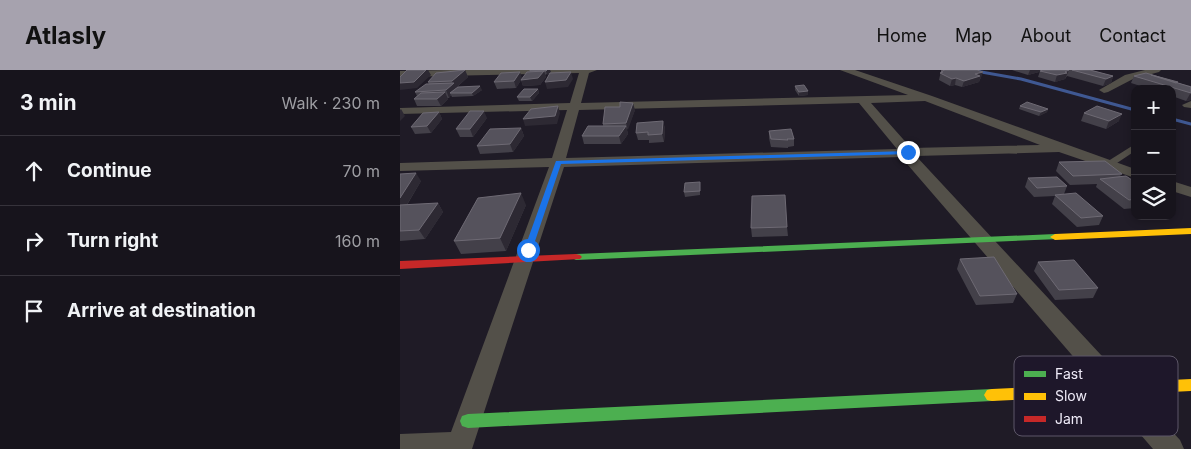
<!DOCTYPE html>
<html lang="en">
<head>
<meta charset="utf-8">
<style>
	:root { --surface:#17141c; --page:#242129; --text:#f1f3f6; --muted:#9e9ea3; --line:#36333b; --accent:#a6a2ae }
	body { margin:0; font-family:Inter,sans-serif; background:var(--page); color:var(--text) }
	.controls { position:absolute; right:15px; top:15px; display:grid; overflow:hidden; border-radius:10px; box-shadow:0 2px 8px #0003 }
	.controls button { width:45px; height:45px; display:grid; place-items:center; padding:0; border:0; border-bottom:1px solid var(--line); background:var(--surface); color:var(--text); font:25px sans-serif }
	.stop { position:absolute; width:15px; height:15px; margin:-11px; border:4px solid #1a73e8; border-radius:50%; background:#fff }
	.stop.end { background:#1a73e8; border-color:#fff; box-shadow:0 1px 5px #0008 }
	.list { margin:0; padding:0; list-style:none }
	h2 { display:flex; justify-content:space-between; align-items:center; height:65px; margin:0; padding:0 20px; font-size:21px }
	h2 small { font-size:16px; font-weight:400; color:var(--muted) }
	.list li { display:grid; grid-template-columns:32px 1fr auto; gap:15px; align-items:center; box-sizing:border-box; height:70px; padding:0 20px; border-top:1px solid var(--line) }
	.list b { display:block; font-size:19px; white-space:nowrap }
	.list em { font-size:16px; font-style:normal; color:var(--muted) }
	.icon { flex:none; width:28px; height:28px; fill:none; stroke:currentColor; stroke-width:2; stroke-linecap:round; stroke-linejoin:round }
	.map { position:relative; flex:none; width:791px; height:379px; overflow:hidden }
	header { display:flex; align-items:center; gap:30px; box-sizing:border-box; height:70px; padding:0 25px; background:var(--accent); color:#111 }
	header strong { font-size:24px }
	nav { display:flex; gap:28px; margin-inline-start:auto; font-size:18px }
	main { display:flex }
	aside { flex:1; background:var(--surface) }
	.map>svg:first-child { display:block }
</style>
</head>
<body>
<header>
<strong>Atlasly</strong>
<nav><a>Home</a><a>Map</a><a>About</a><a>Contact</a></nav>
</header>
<main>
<aside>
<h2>3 min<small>Walk · 230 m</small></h2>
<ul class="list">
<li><svg class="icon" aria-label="ahead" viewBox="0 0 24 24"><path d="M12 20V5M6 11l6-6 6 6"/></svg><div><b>Continue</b></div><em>70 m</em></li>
<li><svg class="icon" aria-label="right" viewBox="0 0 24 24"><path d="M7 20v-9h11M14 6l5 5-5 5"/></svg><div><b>Turn right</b></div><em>160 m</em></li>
<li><svg class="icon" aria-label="arrive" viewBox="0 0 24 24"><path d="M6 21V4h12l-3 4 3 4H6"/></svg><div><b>Arrive at destination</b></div></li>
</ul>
</aside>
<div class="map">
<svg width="791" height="379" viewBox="0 0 791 379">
	<rect width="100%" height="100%" fill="#1f1b26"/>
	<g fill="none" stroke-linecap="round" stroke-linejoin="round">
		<path stroke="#3f5892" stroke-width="3" d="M570,0L621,9L735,40
			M772,49L791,54"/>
		<path fill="#535049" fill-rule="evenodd" d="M732,76H735V81L711,97H705V93Z"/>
		<path fill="#535049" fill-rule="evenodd" d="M51,0H197L189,3L181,33L508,25L440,0H455L532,26L735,99V108L659,82L516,86L780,370L784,379H753L501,87L164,97L72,379H0V364L51,362L149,97L0,101V93L152,88L167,40L0,44V38L170,33L179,3L0,7V1ZM525,31L640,75L511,78L471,33ZM459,33L497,79L166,88L179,40Z
			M745,0H761L759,2L733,9L708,22L704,23L699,20L725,5Z
			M791,31V38L784,37L782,35Z
			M772,111L791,117V127L772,121Z"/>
		<path fill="#4caf50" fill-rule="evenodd" d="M655,164L660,167L659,169L176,190L170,187L176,184Z
			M592,319L597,320L600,325L597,330L592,331L68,358L62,356L60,351L62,346L68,344Z"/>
		<path fill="#ffc107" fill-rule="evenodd" d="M791,158V164L655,170L650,167L655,164Z
			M791,309V321L592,331L587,330L584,325L587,320L592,319Z"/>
		<path fill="#c62828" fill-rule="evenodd" d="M176,184L180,185L182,187L180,189L0,199V191Z"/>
	</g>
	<path fill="#434049" d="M65,0L68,7L56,18L82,20L73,26L52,27L51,25L49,28H47L48,29L41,36H17L14,29L17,26L15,22L29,14L28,12Z
		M130,0H150L151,2L145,5L146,7L140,15L123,16L121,10L116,18L97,19L94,12L122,8L130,1Z
		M612,0H640L639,2L628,5Z
		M643,0H691L713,6L711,13L703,16L667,6L665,9L655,12L638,7L640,1Z
		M541,1L581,8L580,9L579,12L562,17L555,15L550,16L539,10Z
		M734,6L778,12V13L791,16V30L786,31L772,26V19H750L731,13Z
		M395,16L408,25L399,26L395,20Z
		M138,19L139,23L132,31H119L117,27Z
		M620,36L648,39L647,42L639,46L619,39Z
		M235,40L227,60L228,64L221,74H184L182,66L203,56V54Z
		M39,42L42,49L31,63L15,64L11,57Z
		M684,43L719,51L706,59L681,51Z
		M87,48L73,67H60L56,59Z
		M263,51L265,59L264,72L249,73V70H238L236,63Z
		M121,58L124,66L113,82L80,84L77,76Z
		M369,61L394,69V76L388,77V78L371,77L369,68Z
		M659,92L722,104L720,106L735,112V138L724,139L696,117L697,114L670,115L656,101Z
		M0,104L21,111L7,135L38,133L43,142L25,169L0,171Z
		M628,108L667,116L664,124L703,146L699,155L677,157L652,134L655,126L634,127L625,117Z
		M300,112V125L285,127L284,122Z
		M126,135L106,181L61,184L54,171Z
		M387,157L388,166L352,167L351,158Z
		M560,189L617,224L613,233L576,235L557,199Z
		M638,192L698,218L693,228L655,230L634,201Z"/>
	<path fill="#2d2933" d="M26,0H28L31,5L17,18L0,20V13Z
		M65,0L68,7L50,23L51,25L49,28L46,20L53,14L52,11Z
		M147,0H150L151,2L147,5L146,1Z
		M630,0H640L639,2L628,5Z
		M669,0L665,9L655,12L657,5Z
		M144,1L146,7L140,15L123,16L121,10L116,18L114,11L120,2L122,8Z
		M171,2L173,9L168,17L147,19L145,12Z
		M583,2L581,8L580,9L579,12L562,17L564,11L575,4Z
		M713,6L711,13L703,16L706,9Z
		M556,8L555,15L550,16L552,9Z
		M80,16L82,20L73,26L72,23Z
		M138,19L139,23L132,31L130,27Z
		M408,21V25L399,26V22Z
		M45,22L48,29L41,36L37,29Z
		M791,23V30L786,31L790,24Z
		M233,33L235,40L228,60L226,53Z
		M158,36L160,43L157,54L125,56L123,49Z
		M1,39L5,46L0,51V40Z
		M648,39L647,42L639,46L641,42Z
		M84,41L87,48L73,67L70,59Z
		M39,42L42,49L31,63L27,56Z
		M722,44L719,51L706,59L709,51Z
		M263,51L265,59L264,72L262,64Z
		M226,56L228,64L221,74L219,66Z
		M121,58L124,66L113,82L110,74Z
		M16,103L21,111L3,141L0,137V128Z
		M121,123L126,135L106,181L100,168Z
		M38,133L43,142L25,169L19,160Z"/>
	<path fill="#55525c" stroke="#6e6a74" d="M7,0H26L14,12L0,13V7Z
		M65,0L52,11L28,12L36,3Z
		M130,0H147L146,1H130Z
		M546,0H577L583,2L575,4L580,6L564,11L556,8L552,9L540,3L543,2L541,1Z
		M643,0H669L665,2L667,3L657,5L640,1Z
		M672,0H690L713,6L706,9Z
		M144,1L138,8L121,10L127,2Z
		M120,2L114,11L94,12L101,3Z
		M171,2L166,10L145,12L150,3Z
		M746,3L791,17V23L734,6Z
		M751,5H752L778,12L776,13Z
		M54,13L46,20L15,22L26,14Z
		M404,15L408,21L399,22L395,16Z
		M80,16L72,23H50L58,17Z
		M124,19H138L130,27H117Z
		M45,22L37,29H14L21,23Z
		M220,32L233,33L226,53L203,54L205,37H220Z
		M627,32L648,39L641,42L620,36Z
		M158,36L155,46L123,49L131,39Z
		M697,36L722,44L709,51L684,43Z
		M70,41H84L70,59H56Z
		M39,42L27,56L11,57L23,43Z
		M263,51L262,64L248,65V62L236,63L237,53Z
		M188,56H226L219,66H182Z
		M121,58L110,74L77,76L90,59Z
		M391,59L394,69H387L388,70L371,69L369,61Z
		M705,91L722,104L673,106L659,92Z
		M16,103L0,128V104Z
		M726,106L735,112V129L729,130L700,109Z
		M657,107L667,116L637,118L628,108Z
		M300,112V121L284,122L285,113Z
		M121,123L100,168L54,171L78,128Z
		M676,123L703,146L681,148L655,125Z
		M385,125L387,157L351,158L352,126Z
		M38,133L19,160L0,161V135Z
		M594,187L617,224L580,226L560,189Z
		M674,190L698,218L659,220L638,192Z"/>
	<path fill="#1a73e8" d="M508,81L510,84L161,94L132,180L128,183L124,180L156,91Z"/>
	<rect x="614" y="286" width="164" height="80" rx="8" fill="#1e172a" stroke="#5d5768" stroke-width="1"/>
	<rect x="624" y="301" width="22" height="6" fill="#4caf50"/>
	<rect x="624" y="323" width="22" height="7" fill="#ffc107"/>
	<rect x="624" y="346" width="22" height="6" fill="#c62828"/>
	<g font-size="14" fill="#efebf8">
		<text x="655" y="309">Fast</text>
		<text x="655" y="331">Slow</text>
		<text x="655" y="354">Jam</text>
	</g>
</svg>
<div class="controls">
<button>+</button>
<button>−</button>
<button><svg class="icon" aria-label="layers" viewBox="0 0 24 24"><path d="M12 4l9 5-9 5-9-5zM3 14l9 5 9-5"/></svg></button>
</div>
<div class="stop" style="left:128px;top:180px"></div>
<div class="stop end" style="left:508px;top:82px"></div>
</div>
</main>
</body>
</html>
